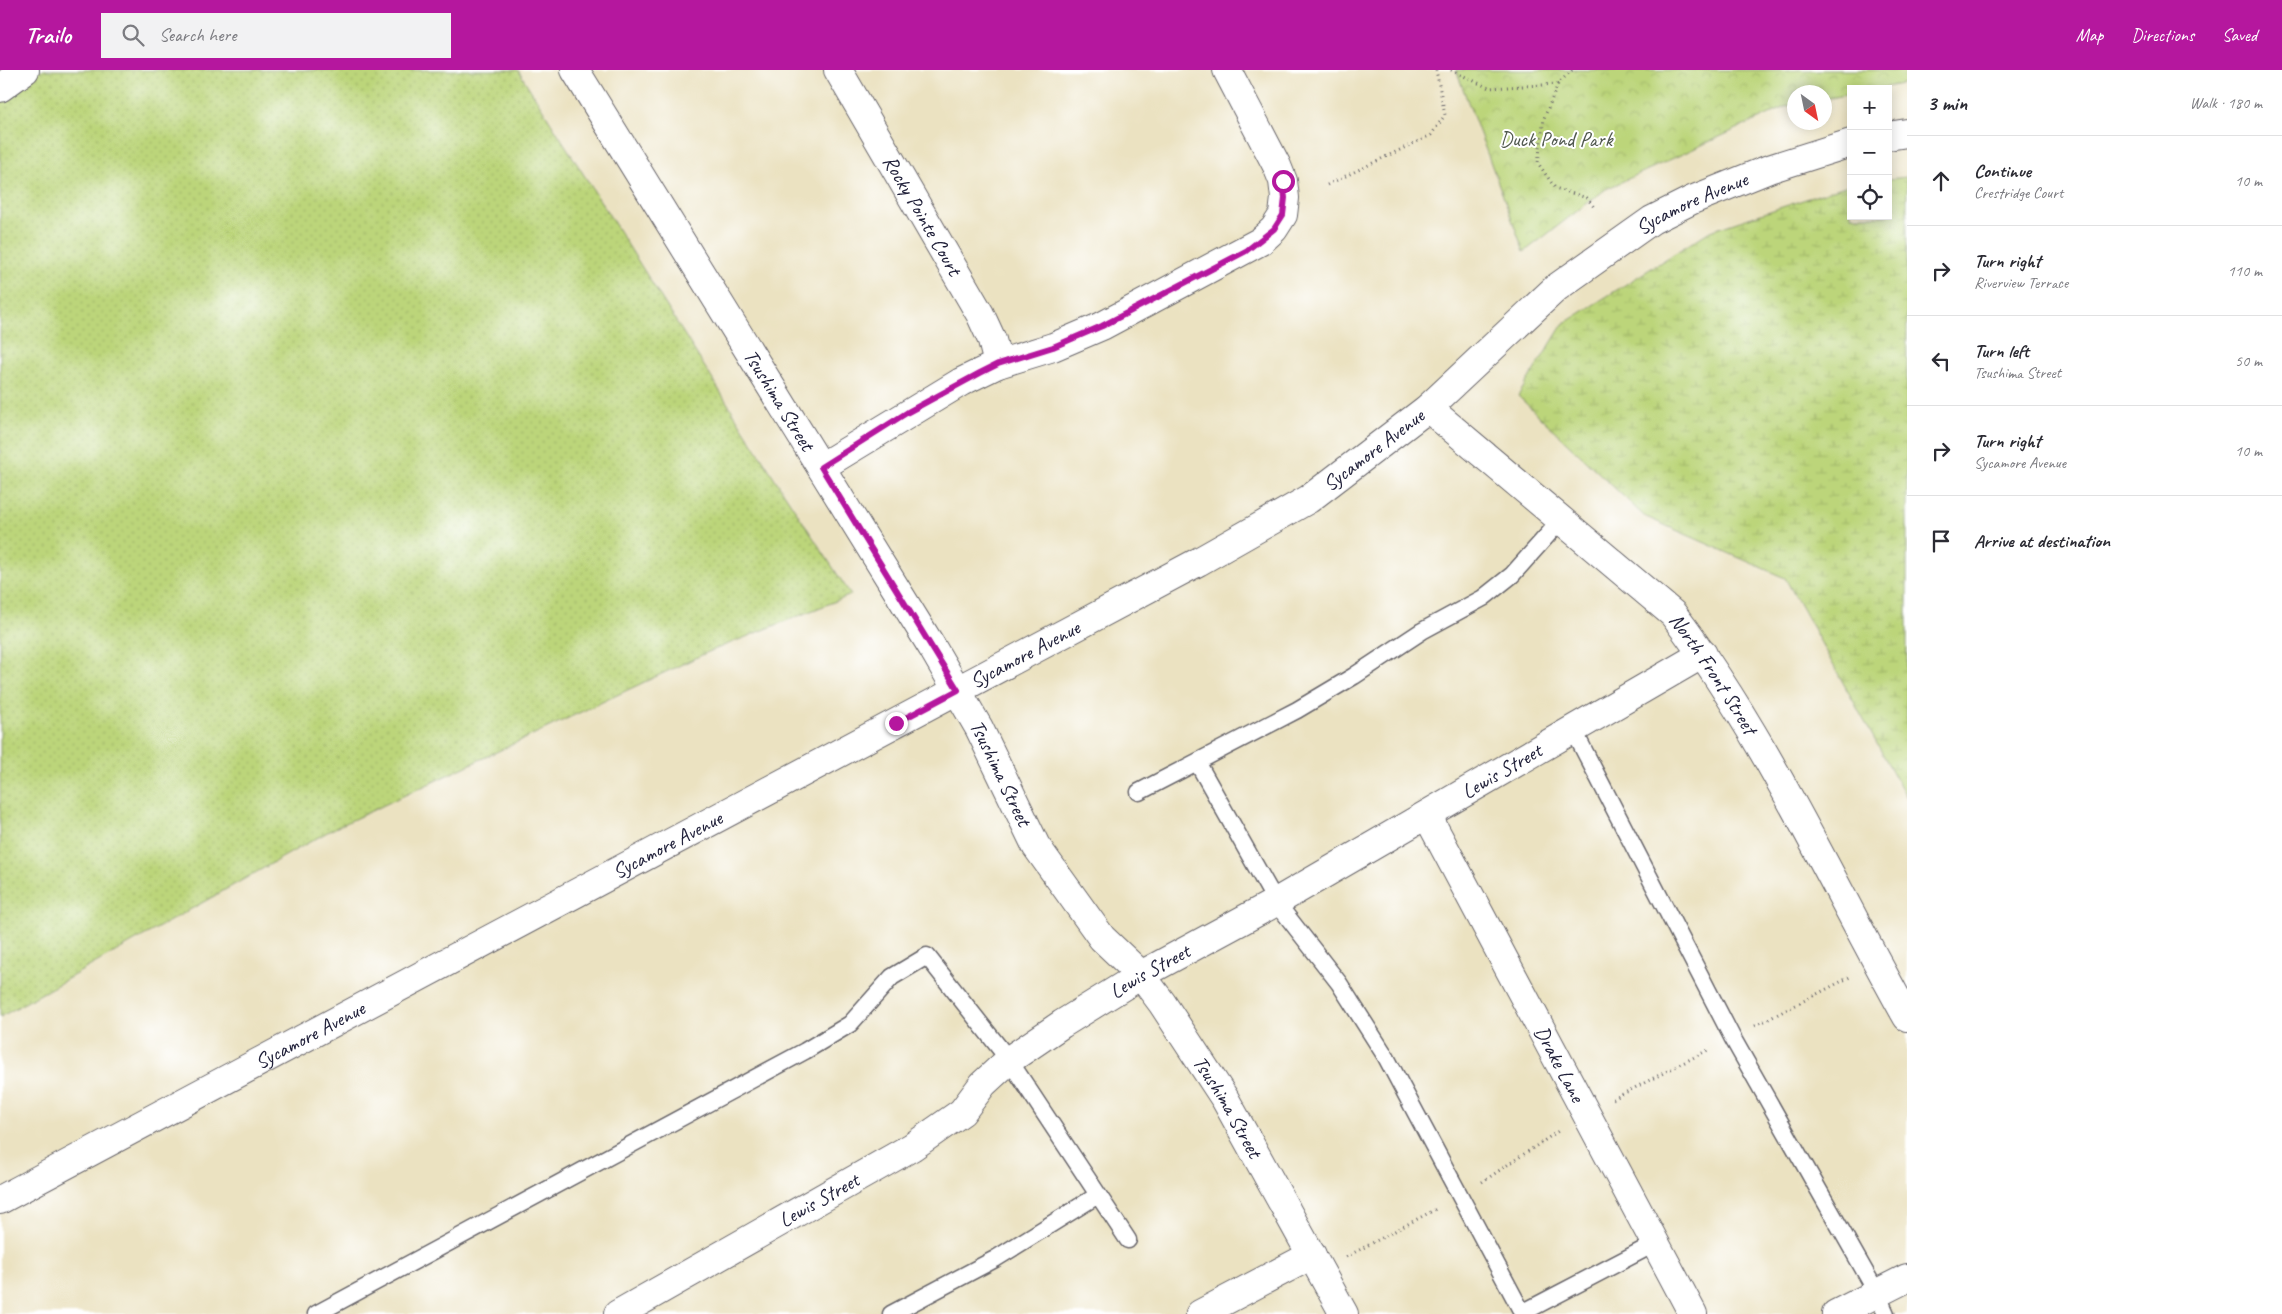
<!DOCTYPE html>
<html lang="en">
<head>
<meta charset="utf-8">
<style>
	:root { --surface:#fff; --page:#f2f2f3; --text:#2b2b33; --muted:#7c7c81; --line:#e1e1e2; --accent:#b5179e }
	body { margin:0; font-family:Caveat,sans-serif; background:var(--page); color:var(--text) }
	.controls { position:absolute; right:15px; top:15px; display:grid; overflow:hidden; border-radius:0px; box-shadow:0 2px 12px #0003 }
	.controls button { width:45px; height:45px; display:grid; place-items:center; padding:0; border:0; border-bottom:1px solid var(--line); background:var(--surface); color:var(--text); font:25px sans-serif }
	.compass { position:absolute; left:1787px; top:15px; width:45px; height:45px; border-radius:50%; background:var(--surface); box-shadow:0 2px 12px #0003; rotate:147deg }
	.stop { position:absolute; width:15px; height:15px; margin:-11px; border:4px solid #b5179e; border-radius:50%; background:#fff }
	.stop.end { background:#b5179e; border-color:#fff; box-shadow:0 1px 5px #0008 }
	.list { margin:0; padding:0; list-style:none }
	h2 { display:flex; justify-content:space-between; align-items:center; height:65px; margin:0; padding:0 20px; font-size:21px }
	h2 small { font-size:16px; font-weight:400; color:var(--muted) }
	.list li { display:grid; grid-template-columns:32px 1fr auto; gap:15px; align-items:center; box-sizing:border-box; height:90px; padding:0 20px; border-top:1px solid var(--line) }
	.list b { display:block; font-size:19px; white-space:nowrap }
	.list p { margin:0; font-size:16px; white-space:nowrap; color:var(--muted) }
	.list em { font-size:16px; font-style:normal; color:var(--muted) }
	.icon { flex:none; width:28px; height:28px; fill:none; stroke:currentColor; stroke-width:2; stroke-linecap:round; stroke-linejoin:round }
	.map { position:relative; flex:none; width:1907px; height:1244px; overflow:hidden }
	header { display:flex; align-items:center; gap:30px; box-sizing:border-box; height:70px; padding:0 25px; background:var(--accent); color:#fff }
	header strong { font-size:24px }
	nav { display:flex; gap:28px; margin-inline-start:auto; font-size:18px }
	.search { width:350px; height:45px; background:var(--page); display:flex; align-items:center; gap:12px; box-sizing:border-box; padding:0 18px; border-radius:0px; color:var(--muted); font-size:19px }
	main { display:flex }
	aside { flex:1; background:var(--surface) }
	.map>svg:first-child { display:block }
</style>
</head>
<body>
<header>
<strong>Trailo</strong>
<div class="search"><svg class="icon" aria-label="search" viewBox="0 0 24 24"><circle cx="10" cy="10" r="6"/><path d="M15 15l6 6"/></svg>Search here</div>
<nav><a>Map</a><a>Directions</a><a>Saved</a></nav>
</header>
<main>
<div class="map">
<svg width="1907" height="1244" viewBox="0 0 1907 1244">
	<defs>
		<pattern id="grass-dots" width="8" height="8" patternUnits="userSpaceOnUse" patternTransform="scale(1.25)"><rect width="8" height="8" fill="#bcd57a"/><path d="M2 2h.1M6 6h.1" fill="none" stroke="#a1b76a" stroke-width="1.8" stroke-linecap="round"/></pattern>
		<pattern id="wetland-marsh" width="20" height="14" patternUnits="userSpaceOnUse" patternTransform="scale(1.25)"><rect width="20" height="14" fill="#bcd57a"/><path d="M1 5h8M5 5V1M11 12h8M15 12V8" fill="none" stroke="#a1b76a"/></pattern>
		<pattern id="park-crowns" width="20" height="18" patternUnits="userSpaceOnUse" patternTransform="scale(1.25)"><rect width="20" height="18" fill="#bcd57a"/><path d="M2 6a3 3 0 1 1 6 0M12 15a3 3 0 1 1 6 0" fill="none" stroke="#a1b76a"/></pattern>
	</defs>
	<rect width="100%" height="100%" fill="#fff"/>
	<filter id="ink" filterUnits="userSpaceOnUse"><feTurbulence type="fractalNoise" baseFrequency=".02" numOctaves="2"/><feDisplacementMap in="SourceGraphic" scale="10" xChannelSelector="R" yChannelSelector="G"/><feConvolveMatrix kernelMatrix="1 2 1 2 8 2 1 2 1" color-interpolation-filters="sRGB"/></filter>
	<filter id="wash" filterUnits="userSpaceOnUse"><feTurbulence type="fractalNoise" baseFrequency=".0096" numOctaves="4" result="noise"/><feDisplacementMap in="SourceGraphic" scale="20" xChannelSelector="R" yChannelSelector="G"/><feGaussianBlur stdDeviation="1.12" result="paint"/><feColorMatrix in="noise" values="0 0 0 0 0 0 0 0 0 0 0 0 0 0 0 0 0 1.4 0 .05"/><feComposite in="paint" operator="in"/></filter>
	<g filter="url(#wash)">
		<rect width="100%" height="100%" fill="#ebe2c1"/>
		<path fill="url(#grass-dots)" stroke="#6f7c5a" d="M0,0H518L782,420L851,525L706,583L331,760L0,947Z"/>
		<path fill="url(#wetland-marsh)" stroke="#6f7c5a" d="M1907,107V728L1785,508L1644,446L1518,326L1563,254L1710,161L1851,114V146H1888V109Z"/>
		<path fill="url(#park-crowns)" stroke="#6f7c5a" d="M1456,0H1907V13L1876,19H1851V24L1825,29L1824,22H1794V35L1785,37L1606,119L1524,182Z"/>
	</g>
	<g filter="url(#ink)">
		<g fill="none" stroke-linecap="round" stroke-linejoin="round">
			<g stroke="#68656a" stroke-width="19">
				<path id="service" d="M1573,659L1732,967L1877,1223L1886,1244
					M1197,692L1276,832L1339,913L1386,987L1523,1244
					M1139,722L1297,640L1354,606L1422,561L1483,528L1512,505L1561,450
					M1522,1243L1656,1173
					M316,1244L805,981L850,954L892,907L927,886L1009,990L1128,1170
					M891,1244L995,1189L1098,1125"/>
			</g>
			<g stroke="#68656a" stroke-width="30">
				<g id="minor">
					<path id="s1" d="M838,0L980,244L992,270L998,294"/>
					<path id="s2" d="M1428,338L1673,544C1767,668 1831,812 1907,947"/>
					<path d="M821,397L961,312L998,294L1053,277L1102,256L1261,171L1274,159L1283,145L1285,128L1283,111L1277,96L1227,0"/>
					<path id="s3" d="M1427,745L1693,1244"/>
					<path id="s4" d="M618,1244L912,1077L962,1042L983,1014L1009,990L1062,954L1141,905L1276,832L1703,584"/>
					<path d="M1200,1244L1312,1185"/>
					<path d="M1836,1244L1907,1208"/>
				</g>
			</g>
			<g stroke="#68656a" stroke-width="30">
				<g id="tertiary">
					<path id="s5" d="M575,0L932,577L979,658L1036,776L1102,868L1141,905L1162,933L1225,1029L1344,1244"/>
					<path d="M1888,66L1907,63"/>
					<path id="s6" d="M0,1130L1198,492L1309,429L1428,338L1556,218L1652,150L1692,130L1769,99L1851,73"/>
				</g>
			</g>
			<g stroke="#68656a" stroke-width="30">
				<path id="primary" d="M0,18L25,0"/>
			</g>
			<path stroke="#68656a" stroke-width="3" stroke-dasharray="1 4" stroke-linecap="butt" d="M1451,0L1489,18L1558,14
				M1572,0L1558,14L1544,48L1538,93L1555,118L1587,128L1594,137
				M1327,115L1431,65L1445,45L1436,0
				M1755,956L1850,907
				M1613,1029L1710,979
				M1482,1112L1560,1060
				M1346,1187L1438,1138"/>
			<use href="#service" stroke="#fff" stroke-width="16"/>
			<use href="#minor" stroke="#fff" stroke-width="28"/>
			<use href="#tertiary" stroke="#fff" stroke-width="28"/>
			<use href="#primary" stroke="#fff" stroke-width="28"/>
		</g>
	</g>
	<g fill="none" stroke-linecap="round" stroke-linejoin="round" filter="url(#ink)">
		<path stroke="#b5179e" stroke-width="6" d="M896,653L958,620L821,397L908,342L980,303L998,294L1053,277L1102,256L1246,181L1274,159L1283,145L1285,128L1283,111"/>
	</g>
	<g text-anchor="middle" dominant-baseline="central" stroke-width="4" stroke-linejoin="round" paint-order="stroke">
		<g font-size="21" fill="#50584e" stroke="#fff">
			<text x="1556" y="69">Duck Pond Park</text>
		</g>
		<g font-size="21" fill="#22223b" stroke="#fff">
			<text stroke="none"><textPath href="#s6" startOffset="1971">Sycamore Avenue</textPath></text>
			<text stroke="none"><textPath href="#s1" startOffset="168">Rocky Pointe Court</textPath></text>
			<text stroke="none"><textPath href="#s5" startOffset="388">Tsushima Street</textPath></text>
			<text stroke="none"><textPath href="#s6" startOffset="1566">Sycamore Avenue</textPath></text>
			<text stroke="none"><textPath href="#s6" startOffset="1161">Sycamore Avenue</textPath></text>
			<text stroke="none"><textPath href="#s2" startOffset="392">North Front Street</textPath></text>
			<text stroke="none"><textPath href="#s4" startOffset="1041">Lewis Street</textPath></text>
			<text stroke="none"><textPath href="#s5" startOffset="822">Tsushima Street</textPath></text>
			<text stroke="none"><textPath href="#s6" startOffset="756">Sycamore Avenue</textPath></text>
			<text stroke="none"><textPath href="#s4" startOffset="636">Lewis Street</textPath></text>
			<text stroke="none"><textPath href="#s6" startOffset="351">Sycamore Avenue</textPath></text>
			<text stroke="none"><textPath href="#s3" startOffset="282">Drake Lane</textPath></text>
			<text stroke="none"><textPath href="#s5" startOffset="1228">Tsushima Street</textPath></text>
			<text stroke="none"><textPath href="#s4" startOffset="231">Lewis Street</textPath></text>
		</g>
	</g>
</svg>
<div class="controls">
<button>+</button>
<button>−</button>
<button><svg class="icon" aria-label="locate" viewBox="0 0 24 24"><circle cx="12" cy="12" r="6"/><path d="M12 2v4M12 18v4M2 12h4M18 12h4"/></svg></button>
</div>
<svg class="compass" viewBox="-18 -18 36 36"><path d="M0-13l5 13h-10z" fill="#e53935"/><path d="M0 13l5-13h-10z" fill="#7c7c81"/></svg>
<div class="stop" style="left:1283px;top:111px"></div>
<div class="stop end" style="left:896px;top:653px"></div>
</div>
<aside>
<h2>3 min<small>Walk · 180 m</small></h2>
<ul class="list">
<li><svg class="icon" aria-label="ahead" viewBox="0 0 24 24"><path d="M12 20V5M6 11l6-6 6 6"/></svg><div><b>Continue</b><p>Crestridge Court</p></div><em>10 m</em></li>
<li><svg class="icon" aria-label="right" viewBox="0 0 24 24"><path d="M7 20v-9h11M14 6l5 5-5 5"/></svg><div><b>Turn right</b><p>Riverview Terrace</p></div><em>110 m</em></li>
<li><svg class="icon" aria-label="left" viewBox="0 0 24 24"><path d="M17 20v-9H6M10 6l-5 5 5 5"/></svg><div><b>Turn left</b><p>Tsushima Street</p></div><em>50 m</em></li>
<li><svg class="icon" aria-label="right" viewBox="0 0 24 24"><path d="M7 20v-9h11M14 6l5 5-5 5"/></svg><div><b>Turn right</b><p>Sycamore Avenue</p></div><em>10 m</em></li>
<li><svg class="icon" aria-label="arrive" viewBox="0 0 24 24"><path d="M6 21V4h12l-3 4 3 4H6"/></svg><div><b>Arrive at destination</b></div></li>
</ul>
</aside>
</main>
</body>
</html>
